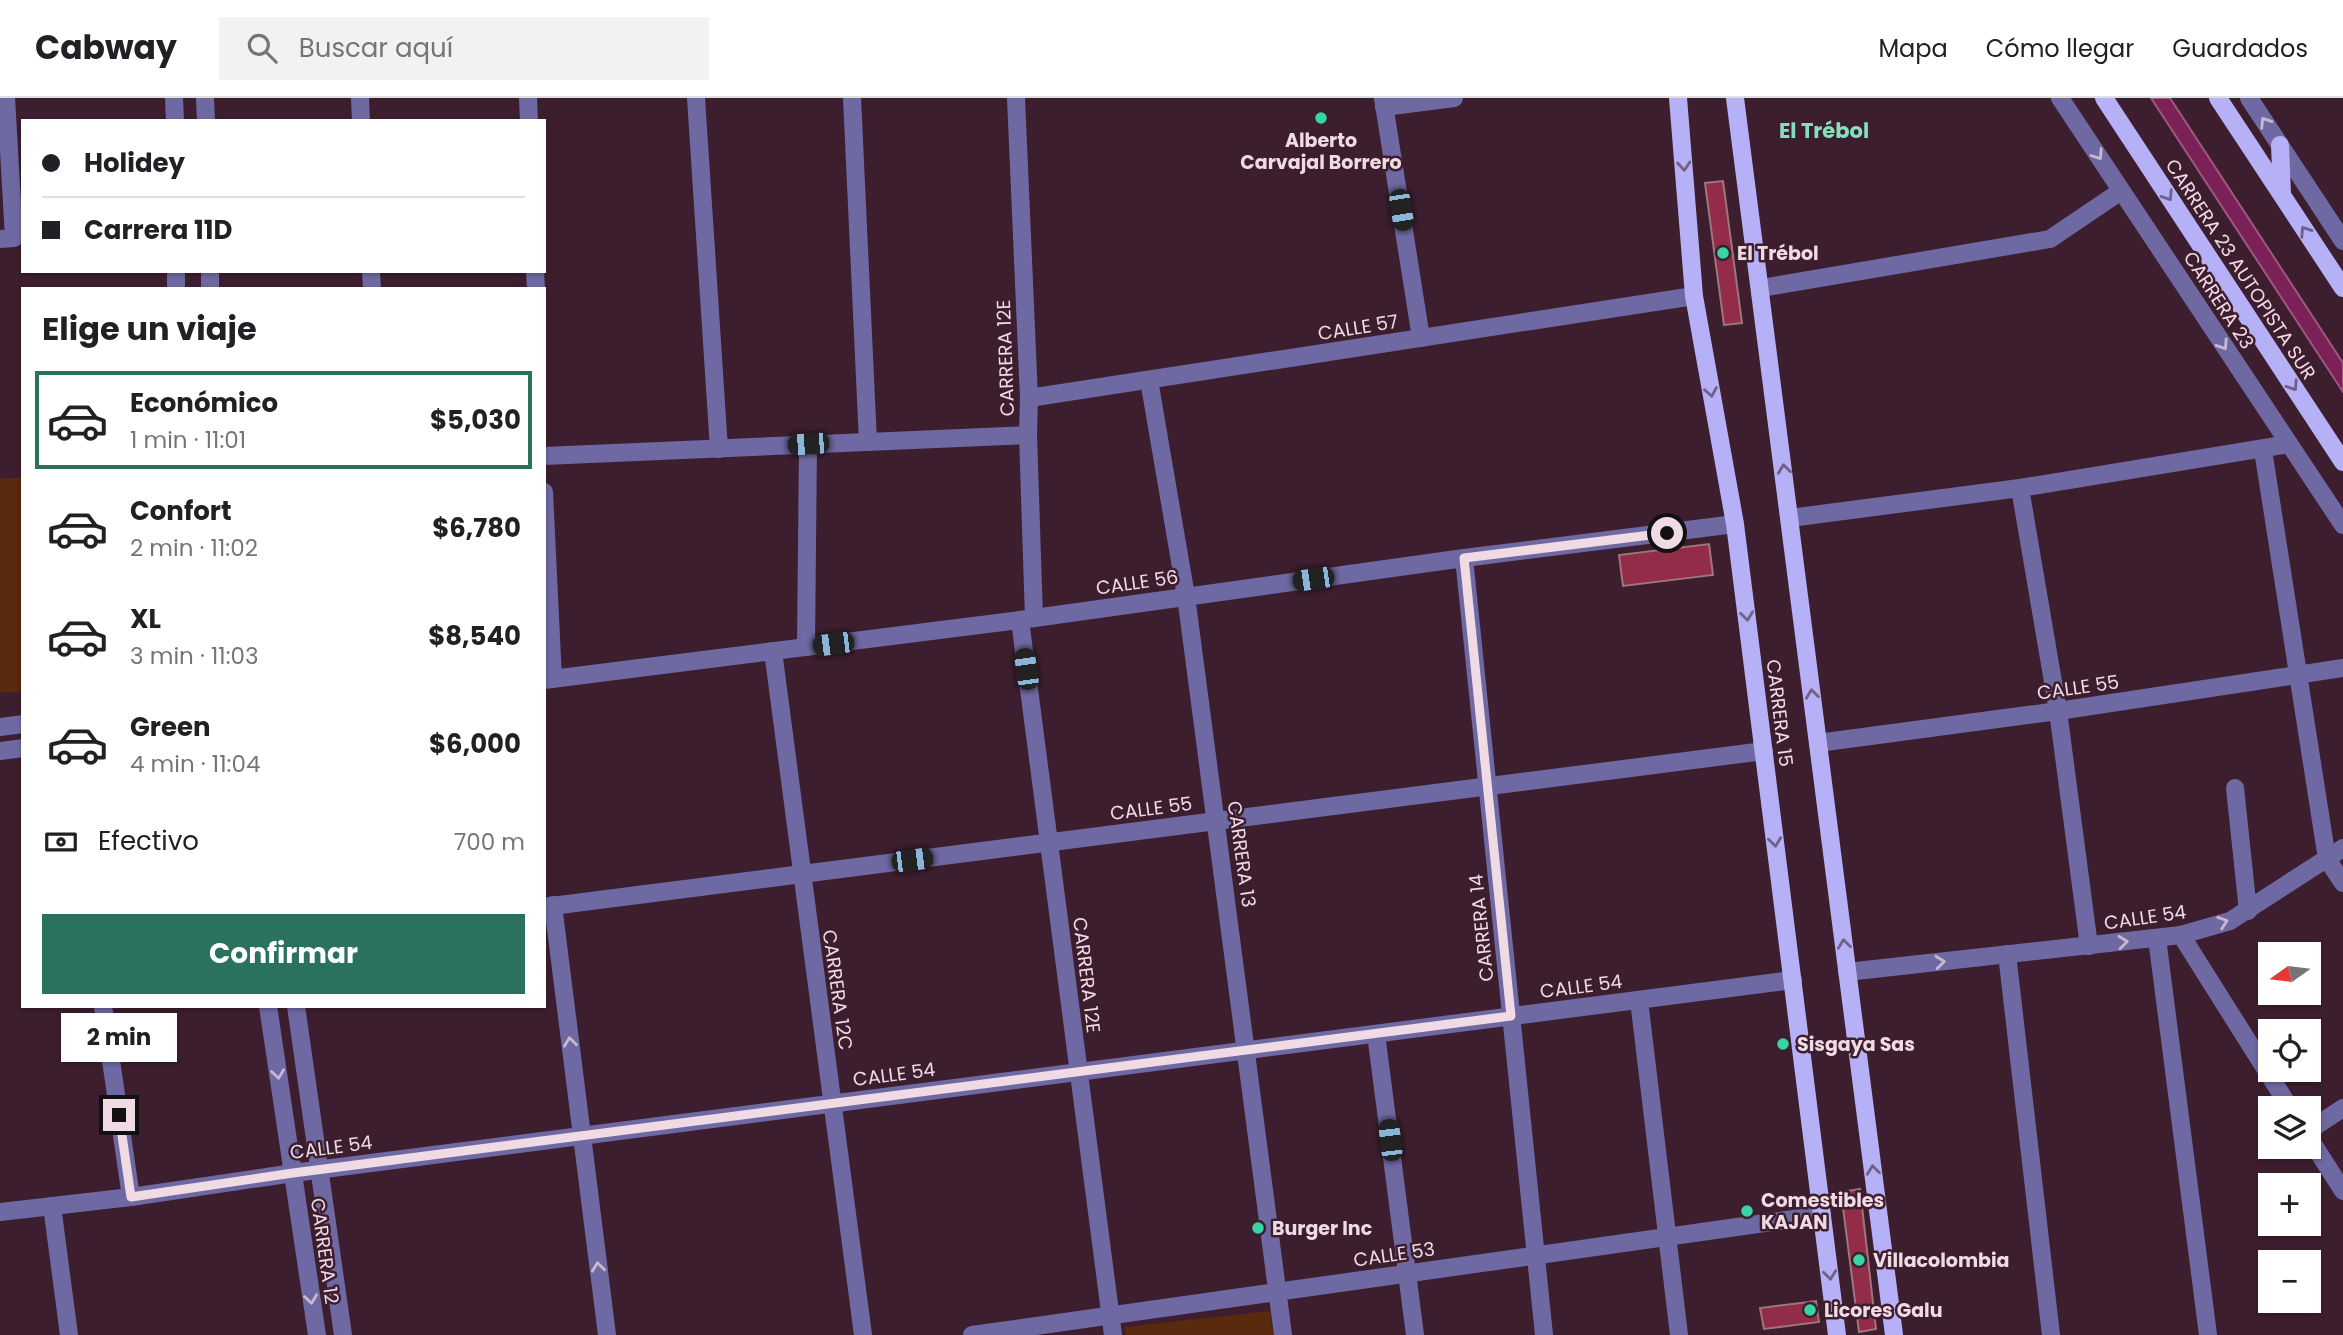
<!DOCTYPE html>
<html lang="es">
<head>
<meta charset="utf-8">
<style>
	:root { --surface:#fff; --page:#f2f2f2; --text:#202124; --muted:#757577; --line:#e0e0e0; --accent:#2b725e }
	body { margin:0; font-family:Poppins,sans-serif; background:var(--page); color:var(--text); height:100vh; display:flex; flex-direction:column; font-size:26px; white-space:nowrap }
	* { box-sizing:border-box; margin:0 }
	p { font-size:23px; color:var(--muted) }
	.icon { flex:none; width:38px; height:38px; fill:none; stroke:currentColor; stroke-width:2; stroke-linecap:round; stroke-linejoin:round }
	.map { position:relative; flex:1; overflow:hidden }
	.details { position:absolute; left:21px; top:189px; width:525px; height:721px; display:flex; flex-direction:column; background:var(--surface); border-radius:0px; box-shadow:0 2px 5px #0004 }
	.details>* { flex:none }
	.banner { position:absolute; left:21px; top:21px; width:525px; height:154px; border-radius:0px; box-shadow:0 2px 5px #0004; display:grid; align-content:center; height:154px; padding:0 21px; background:var(--surface) }
	.needle { width:46px; rotate:256deg }
	.controls { position:absolute; left:2258px; top:844px; display:grid; gap:14px }
	.controls a { display:grid; place-items:center; width:63px; height:63px; border-radius:0px; background:var(--surface); box-shadow:0 2px 5px #0004; font-size:35px }
	.end { position:absolute; width:32px; height:32px; margin:-16px; border:9px solid #f0dae4; background:#111; box-shadow:0 0 0 4px #111 }
	.from { border-radius:50% }
	.bubble { position:absolute; height:49px; border-radius:0px; background:var(--surface); box-shadow:0 2px 5px #0004; font-size:23px; font-weight:700; line-height:49px; text-align:center }
	.car { position:absolute; width:21px; height:42px; margin:-21px -10px; border-radius:9px; box-shadow:0 0 5px 2px #0007; background:linear-gradient(#222 24%,#8ab4d8 0 40%,#222 0 76%,#8ab4d8 0 86%,#222 0) }
	.banner b { display:flex; align-items:center; gap:24px; height:66px; font-size:26px }
	.banner b+b { border-top:2px solid var(--line) }
	.banner i { width:18px; height:18px; background:var(--text) }
	ul { padding:0; list-style:none }
	li { display:flex; align-items:center; gap:21px; height:98px; margin:0 14px 10px; padding:0 7px; border:4px solid transparent; border-radius:0px }
	li div { flex:1 }
	li b { display:block; font-size:26px }
	li em { font-style:normal; font-weight:700 }
	li.active { border-color:var(--accent) }
	li>.icon { width:63px; height:63px; stroke-width:1.5 }
	h2 { padding:0 21px; font-size:32px; line-height:84px }
	.pay { display:flex; align-items:center; gap:18px; height:77px; padding:0 21px; font-size:26px }
	.pay p { margin-inline-start:auto }
	.cta { display:flex; gap:14px; margin-top:auto; padding:14px 21px }
	.cta a { flex:1; height:80px; border-radius:0px; background:var(--accent); color:#fff; font-size:28px; font-weight:700; line-height:80px; text-align:center }
	header { display:flex; align-items:center; gap:42px; box-sizing:border-box; height:98px; padding:0 35px; background:var(--surface); border-bottom:2px solid var(--line) }
	header strong { font-size:33px }
	nav { display:flex; gap:38px; margin-inline-start:auto; font-size:24px }
	.search { width:490px; height:63px; background:var(--page); display:flex; align-items:center; gap:18px; box-sizing:border-box; padding:0 24px; border-radius:0px; color:var(--muted); font-size:26px }
	.map>svg:first-child { display:block }
	.green { fill:#592a0e }
	.water { fill:#7b2157; stroke:#9e5881; stroke-width:2 }
	.building { fill:#922c48; stroke:#9f757c; stroke-width:2 }
	.lines { fill:none; stroke-linecap:round; stroke-linejoin:round }
	.minor { stroke:#6f69a3; stroke-width:18 }
	.major { stroke:#b6b0f7; stroke-width:18 }
	.oneway { stroke:#c9b8d0 }
	.oneway2 { stroke:#736088 }
	.route { stroke:#f0dae4; stroke-width:9 }
	.poi-dot { fill:#38d4a6; stroke:#3d1e2e; stroke-width:2.5 }
	.labels { text-anchor:middle; stroke-width:5; stroke-linejoin:round; paint-order:stroke }
	.poi-label { font-size:19px; font-weight:bold; fill:#f0dae4; stroke:#3d1e2e; text-anchor:start }
	.street-label { font-size:19px; fill:#f0dae4; stroke:#3d1e2e }
	.neighbourhood-label { font-size:21px; font-weight:bold; fill:#85dfbd; stroke:#3d1e2e }
</style>
</head>
<body>
<header>
<strong>Cabway</strong>
<div class="search"><svg class="icon" aria-label="search" viewBox="0 0 24 24"><circle cx="10" cy="10" r="6"/><path d="M15 15l6 6"/></svg>Buscar aquí</div>
<nav><a>Mapa</a><a>Cómo llegar</a><a>Guardados</a></nav>
</header>
<div class="map">
<svg width="2343" height="1237" viewBox="0 0 2343 1237">
	<rect width="100%" height="100%" fill="#3d1e2e"/>
	<!-- green -->
	<g class="green">
		<path d="M 23,379 L 23,593 L 0,595 L 0,381 Z"/>
		<path d="M 1270,1213 L 1273,1237 L 1126,1237 L 1125,1229 Z"/>
	</g>
	<!-- water -->
	<path class="water" d="M 2151,0 L 2170,0 L 2343,265 L 2343,294 Z"/>
	<!-- building -->
	<g class="building">
		<path d="M 1723,83 L 1742,225 L 1724,227 L 1705,85 Z"/>
		<path d="M 1709,446 L 1713,477 L 1623,488 L 1619,457 Z"/>
		<path d="M 1860,1091 L 1876,1231 L 1859,1234 L 1841,1094 Z"/>
		<path d="M 1816,1203 L 1819,1224 L 1764,1231 L 1760,1210 Z"/>
	</g>
	<g class="lines">
		<!-- minor -->
		<g class="minor">
			<path d="M 174,0 L 175,23"/>
			<path d="M 205,0 L 206,23"/>
			<path d="M 360,0 L 361,23"/>
			<path d="M 528,0 L 529,23"/>
			<path d="M 696,0 L 719,351"/>
			<path d="M 852,0 L 868,344"/>
			<path d="M 1016,0 L 1029,300 L 1028,337 L 1034,520"/>
			<path d="M 1383,0 L 1421,240"/>
			<path d="M 2060,0 L 2343,427"/>
			<path d="M 2249,0 L 2343,143"/>
			<path d="M 1384,9 L 1454,0"/>
			<path d="M 0,141 L 14,140 L 6,0"/>
			<path d="M 176,173 L 176,191"/>
			<path d="M 210,173 L 210,191"/>
			<path d="M 371,173 L 372,191"/>
			<path d="M 535,173 L 536,191"/>
			<path d="M 1761,190 L 2050,141 L 2121,93"/>
			<path d="M 1149,282 L 1186,498 L 1283,1237"/>
			<path d="M 1029,300 L 1694,198"/>
			<path d="M 2263,352 L 2327,761 L 2343,785"/>
			<path d="M 544,358 L 1028,337"/>
			<path d="M 2020,390 L 2058,613 L 2089,848"/>
			<path d="M 544,394 L 553,581"/>
			<path d="M 1790,420 L 2020,390 L 2289,346"/>
			<path d="M 1464,460 L 1544,1237"/>
			<path d="M 1020,522 L 1113,1237"/>
			<path d="M 806,549 L 808,346"/>
			<path d="M 773,553 L 863,1237"/>
			<path d="M 544,582 L 1020,522 L 1464,460 L 1735,426"/>
			<path d="M 0,629 L 23,626"/>
			<path d="M 1818,645 L 2058,613 L 2343,570"/>
			<path d="M 0,653 L 23,650"/>
			<path d="M 2235,690 L 2248,813"/>
			<path d="M 553,807 L 607,1237"/>
			<path d="M 544,809 L 1764,653"/>
			<path d="M 2181,837 L 2290,1010"/>
			<path d="M 2157,840 L 2208,1237"/>
			<path d="M 2007,856 L 2051,1237"/>
			<path d="M 1847,874 L 2181,837 L 2230,823 L 2343,750"/>
			<path d="M 1639,902 L 1679,1237"/>
			<path d="M 103,908 L 131,1099"/>
			<path d="M 268,908 L 317,1237"/>
			<path d="M 296,908 L 343,1237"/>
			<path d="M 1376,936 L 1415,1237"/>
			<path d="M 2308,1033 L 2343,1010"/>
			<path d="M 2308,1038 L 2343,1093"/>
			<path d="M 52,1108 L 69,1237"/>
			<path d="M 0,1114 L 131,1099 L 293,1075 L 1793,882"/>
			<path d="M 972,1237 L 1822,1117"/>
		</g>
		<!-- major -->
		<g class="major">
			<path d="M 1678,0 L 1694,198 L 1735,426 L 1837,1237"/>
			<path d="M 1735,0 L 1894,1237"/>
			<path d="M 2104,0 L 2343,364"/>
			<path d="M 2218,0 L 2343,190"/>
			<path d="M 2280,47 L 2282,96"/>
		</g>
	</g>
	<!-- one-way arrows -->
	<defs><path id="oneway-chevron" d="M-2-3.5L2.5 0L-2 3.5" fill="none" stroke-width="1.6" stroke-linecap="round" stroke-linejoin="round" transform="scale(1.75)"/></defs>
	<g class="oneway">
		<use href="#oneway-chevron" transform="translate(2265 24) rotate(-123)"/>
		<use href="#oneway-chevron" transform="translate(2098 57) rotate(56)"/>
		<use href="#oneway-chevron" transform="translate(2223 247) rotate(57)"/>
		<use href="#oneway-chevron" transform="translate(2223 824) rotate(-19)"/>
		<use href="#oneway-chevron" transform="translate(2123 844) rotate(-6)"/>
		<use href="#oneway-chevron" transform="translate(1940 864) rotate(-6)"/>
		<use href="#oneway-chevron" transform="translate(570 944) rotate(-97)"/>
		<use href="#oneway-chevron" transform="translate(278 976) rotate(82)"/>
		<use href="#oneway-chevron" transform="translate(598 1169) rotate(-97)"/>
		<use href="#oneway-chevron" transform="translate(311 1201) rotate(82)"/>
	</g>
	<g class="oneway2">
		<use href="#oneway-chevron" transform="translate(1684 68) rotate(85)"/>
		<use href="#oneway-chevron" transform="translate(2168 98) rotate(57)"/>
		<use href="#oneway-chevron" transform="translate(2305 133) rotate(-123)"/>
		<use href="#oneway-chevron" transform="translate(2293 288) rotate(57)"/>
		<use href="#oneway-chevron" transform="translate(1711 294) rotate(80)"/>
		<use href="#oneway-chevron" transform="translate(1784 371) rotate(-97)"/>
		<use href="#oneway-chevron" transform="translate(1747 518) rotate(83)"/>
		<use href="#oneway-chevron" transform="translate(1812 596) rotate(-97)"/>
		<use href="#oneway-chevron" transform="translate(1775 744) rotate(83)"/>
		<use href="#oneway-chevron" transform="translate(1844 846) rotate(-97)"/>
		<use href="#oneway-chevron" transform="translate(1873 1072) rotate(-97)"/>
		<use href="#oneway-chevron" transform="translate(1830 1177) rotate(83)"/>
	</g>
	<g class="lines">
		<!-- route -->
		<path class="route" d="M 119,1017 L 131,1099 L 293,1075 L 1511,918 L 1464,460 L 1667,435"/>
	</g>
	<!-- markers -->
	<g class="poi-dot">
		<circle cx="1321" cy="20" r="7"/>
		<circle cx="1723" cy="155" r="7"/>
		<circle cx="1783" cy="946" r="7"/>
		<circle cx="1747" cy="1113" r="7"/>
		<circle cx="1258" cy="1130" r="7"/>
		<circle cx="1859" cy="1162" r="7"/>
		<circle cx="1810" cy="1212" r="7"/>
	</g>
	<g class="labels">
		<!-- poi labels -->
		<g class="poi-label">
			<text x="1321" y="49" text-anchor="middle">Alberto<tspan x="1321" dy="22">Carvajal Borrero</tspan></text>
			<text x="1737" y="162">El Trébol</text>
			<text x="1797" y="953">Sisgaya Sas</text>
			<text x="1761" y="1109">Comestibles<tspan x="1761" dy="22">KAJAN</tspan></text>
			<text x="1272" y="1137">Burger Inc</text>
			<text x="1873" y="1169">Villacolombia</text>
			<text x="1824" y="1219">Licores Galu</text>
		</g>
		<!-- street labels -->
		<g class="street-label">
			<text transform="translate(2241 171) rotate(57)" y="7">CARRERA 23 AUTOPISTA SUR</text>
			<text transform="translate(2219 202) rotate(57)" y="7">CARRERA 23</text>
			<text transform="translate(1358 229) rotate(-9)" y="7">CALLE 57</text>
			<text transform="translate(1005 260) rotate(-92)" y="7">CARRERA 12E</text>
			<text transform="translate(1137 484) rotate(-8)" y="7">CALLE 56</text>
			<text transform="translate(2078 589) rotate(-8)" y="7">CALLE 55</text>
			<text transform="translate(1780 615) rotate(83)" y="7">CARRERA 15</text>
			<text transform="translate(1151 710) rotate(-7)" y="7">CALLE 55</text>
			<text transform="translate(1242 756) rotate(82)" y="7">CARRERA 13</text>
			<text transform="translate(2145 819) rotate(-8)" y="7">CALLE 54</text>
			<text transform="translate(1481 830) rotate(-96)" y="7">CARRERA 14</text>
			<text transform="translate(1087 877) rotate(83)" y="7">CARRERA 12E</text>
			<text transform="translate(1581 888) rotate(-7)" y="7">CALLE 54</text>
			<text transform="translate(838 892) rotate(82)" y="7">CARRERA 12C</text>
			<text transform="translate(894 976) rotate(-7)" y="7">CALLE 54</text>
			<text transform="translate(331 1049) rotate(-7)" y="7">CALLE 54</text>
			<text transform="translate(325 1153) rotate(82)" y="7">CARRERA 12</text>
			<text transform="translate(1394 1156) rotate(-8)" y="7">CALLE 53</text>
		</g>
		<!-- neighbourhood labels -->
		<g class="neighbourhood-label">
			<text x="1824" y="40">El Trébol</text>
		</g>
	</g>
</svg>
<div class="controls">
<a><svg class="needle" viewBox="-14 -14 28 28"><path d="M0-13l5 13h-10z" fill="#e53935"/><path d="M0 13l5-13h-10z" fill="#757577"/></svg></a>
<a><svg class="icon" aria-label="locate" viewBox="0 0 24 24"><circle cx="12" cy="12" r="6"/><path d="M12 2v4M12 18v4M2 12h4M18 12h4"/></svg></a>
<a><svg class="icon" aria-label="layers" viewBox="0 0 24 24"><path d="M12 4l9 5-9 5-9-5zM3 14l9 5 9-5"/></svg></a>
<a>+</a>
<a>−</a>
</div>
<i class="end from" style="left:1667px;top:435px"></i>
<i class="end" style="left:119px;top:1017px"></i>
<div class="bubble" style="left:61px;top:915px;width:116px">2 min</div>
<i class="car" style="left:1401px;top:112px;rotate:171deg"></i>
<i class="car" style="left:808px;top:346px;rotate:266deg"></i>
<i class="car" style="left:1313px;top:481px;rotate:262deg"></i>
<i class="car" style="left:833px;top:546px;rotate:263deg"></i>
<i class="car" style="left:1026px;top:571px;rotate:352deg"></i>
<i class="car" style="left:912px;top:762px;rotate:83deg"></i>
<i class="car" style="left:1390px;top:1042px;rotate:353deg"></i>
<div class="banner">
<b><i class="from"></i>Holidey</b>
<b><i></i>Carrera 11D</b>
</div>
<section class="details">
<h2>Elige un viaje</h2>
<ul>
<li class="active"><svg class="icon" aria-label="car" viewBox="0 0 24 24"><path d="M5 17H2v-5l4-1 3-4h7l3 4 3 1v5h-3M9 17h6M6 11h13"/><circle cx="7" cy="17" r="2"/><circle cx="17" cy="17" r="2"/></svg><div><b>Económico</b><p>1 min · 11:01</p></div><em>$5,030</em></li>
<li><svg class="icon" aria-label="car" viewBox="0 0 24 24"><path d="M5 17H2v-5l4-1 3-4h7l3 4 3 1v5h-3M9 17h6M6 11h13"/><circle cx="7" cy="17" r="2"/><circle cx="17" cy="17" r="2"/></svg><div><b>Confort</b><p>2 min · 11:02</p></div><em>$6,780</em></li>
<li><svg class="icon" aria-label="car" viewBox="0 0 24 24"><path d="M5 17H2v-5l4-1 3-4h7l3 4 3 1v5h-3M9 17h6M6 11h13"/><circle cx="7" cy="17" r="2"/><circle cx="17" cy="17" r="2"/></svg><div><b>XL</b><p>3 min · 11:03</p></div><em>$8,540</em></li>
<li><svg class="icon" aria-label="car" viewBox="0 0 24 24"><path d="M5 17H2v-5l4-1 3-4h7l3 4 3 1v5h-3M9 17h6M6 11h13"/><circle cx="7" cy="17" r="2"/><circle cx="17" cy="17" r="2"/></svg><div><b>Green</b><p>4 min · 11:04</p></div><em>$6,000</em></li>
</ul>
<div class="pay"><svg class="icon" aria-label="cash" viewBox="0 0 24 24"><path d="M3 7h18v10H3z"/><circle cx="12" cy="12" r="2"/></svg>Efectivo<p>700 m</p></div>
<div class="cta"><a>Confirmar</a></div>
</section>
</div>
</body>
</html>
